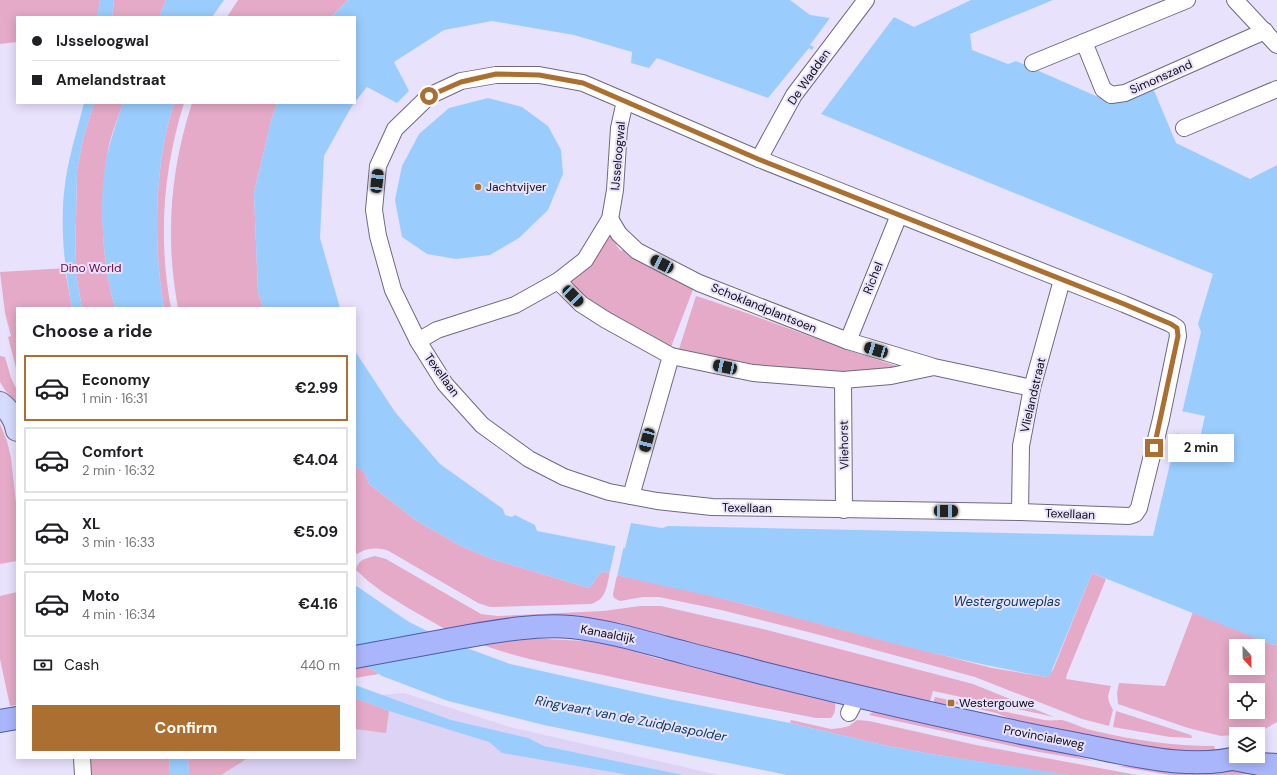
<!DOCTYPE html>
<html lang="en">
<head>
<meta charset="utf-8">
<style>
	:root { --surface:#fff; --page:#f6f6f6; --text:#202124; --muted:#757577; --line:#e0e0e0; --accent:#ab6f31 }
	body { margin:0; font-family:"DM Sans",sans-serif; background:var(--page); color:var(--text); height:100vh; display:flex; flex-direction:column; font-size:15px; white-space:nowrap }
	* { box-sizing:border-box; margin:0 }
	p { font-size:13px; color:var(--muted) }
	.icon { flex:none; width:22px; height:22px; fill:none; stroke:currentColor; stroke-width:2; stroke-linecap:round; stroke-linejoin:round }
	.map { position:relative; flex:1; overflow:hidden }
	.sheet { position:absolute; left:16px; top:307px; width:340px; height:452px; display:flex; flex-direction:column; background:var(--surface); border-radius:0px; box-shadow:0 2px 10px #0003 }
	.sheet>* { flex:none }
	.top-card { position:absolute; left:16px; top:16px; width:340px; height:88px; border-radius:0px; box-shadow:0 2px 10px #0003; display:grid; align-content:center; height:88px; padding:0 16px; background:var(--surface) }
	.needle { width:26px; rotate:158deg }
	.buttons { position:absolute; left:1229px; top:639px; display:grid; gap:8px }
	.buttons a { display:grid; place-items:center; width:36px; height:36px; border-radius:0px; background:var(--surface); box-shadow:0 2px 10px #0003; font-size:20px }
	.end { position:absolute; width:18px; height:18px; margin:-9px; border:5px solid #ab6f31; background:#fff; box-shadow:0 0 0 2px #fff }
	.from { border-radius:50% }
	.bubble { position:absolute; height:28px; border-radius:0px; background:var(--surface); box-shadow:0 2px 10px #0003; font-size:13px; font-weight:700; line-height:28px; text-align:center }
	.car { position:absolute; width:12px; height:24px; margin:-12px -6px; border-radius:5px; box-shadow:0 0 3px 1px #0007; background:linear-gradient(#222 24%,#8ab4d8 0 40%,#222 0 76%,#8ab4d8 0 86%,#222 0) }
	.top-card b { display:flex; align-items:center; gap:14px; height:38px; font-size:15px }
	.top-card b+b { border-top:1px solid var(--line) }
	.top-card i { width:10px; height:10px; background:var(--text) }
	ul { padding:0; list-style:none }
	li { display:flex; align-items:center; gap:12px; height:66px; margin:0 8px 6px; padding:0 8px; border:2px solid var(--line); border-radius:0px }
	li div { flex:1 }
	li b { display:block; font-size:15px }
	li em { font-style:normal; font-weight:700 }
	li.current { border-color:var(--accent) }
	li>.icon { width:36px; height:36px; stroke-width:1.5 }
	h2 { padding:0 16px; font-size:18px; line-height:48px }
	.pay { display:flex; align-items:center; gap:10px; height:44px; padding:0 16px; font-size:15px }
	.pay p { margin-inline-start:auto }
	.cta { display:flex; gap:8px; margin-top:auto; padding:8px 16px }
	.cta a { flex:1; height:46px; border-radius:0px; background:var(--accent); color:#fff; font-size:16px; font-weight:700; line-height:46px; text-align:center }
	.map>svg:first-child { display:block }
	.built { fill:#ddd4f5 }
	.green { fill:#e5aac7; fill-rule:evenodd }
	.water { fill:#9acdfd }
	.pier { fill:#e9e2fd }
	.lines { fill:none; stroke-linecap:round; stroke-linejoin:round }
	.street-casing { stroke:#6f6980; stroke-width:18 }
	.secondary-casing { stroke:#6f6980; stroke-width:24 }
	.primary-casing { stroke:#4e5ba8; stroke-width:24 }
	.street { stroke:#fff; stroke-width:16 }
	.secondary { stroke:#d4dbfd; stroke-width:22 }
	.primary { stroke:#aab6fb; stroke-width:22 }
	.route { stroke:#ab6f31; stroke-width:5 }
	.poi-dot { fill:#ab6f31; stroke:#e9e2fd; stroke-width:1.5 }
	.labels { text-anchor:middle; stroke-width:4; stroke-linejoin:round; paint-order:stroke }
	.street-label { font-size:12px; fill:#0e0c14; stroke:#e9e2fd }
	.poi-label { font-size:12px; fill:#0e0c14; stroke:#e9e2fd; text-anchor:start }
	.park-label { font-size:12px; fill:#60003f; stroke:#e9e2fd }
	.water-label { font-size:13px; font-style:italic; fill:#093a60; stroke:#e9e2fd }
</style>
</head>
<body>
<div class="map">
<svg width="1277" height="775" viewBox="0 0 1277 775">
	<rect width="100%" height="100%" fill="#e9e2fd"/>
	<!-- built -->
	<path class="built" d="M 404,693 L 510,727 L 719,775 L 188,775 L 190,758 L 355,758 L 355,697 Z"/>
	<!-- green -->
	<g class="green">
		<path d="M 0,0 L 100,0 L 97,17 L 17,17 L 17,42 L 0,44 Z"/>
		<path d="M 114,0 L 166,0 L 159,17 L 112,17 Z"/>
		<path d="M 238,0 L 348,0 L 331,17 L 227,17 Z"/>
		<path d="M 94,103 L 123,103 C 118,118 111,134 108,150 C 99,200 101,259 115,308 L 82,308 L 75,269 L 77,171 L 83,139 Z"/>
		<path d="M 174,103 L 184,103 C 163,170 158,239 171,308 L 164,308 C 153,244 154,165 174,103 Z"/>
		<path d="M 192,103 L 277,103 L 271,121 L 254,193 L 258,292 L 263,308 L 178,308 C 165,238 170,171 192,103 Z"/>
		<path d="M 609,236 L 613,236 L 622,240 L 616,245 L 621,251 L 627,246 L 694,287 L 671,347 L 669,347 L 602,313 L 570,285 L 570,279 L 604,239 Z"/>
		<path d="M 67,268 L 66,275 L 72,308 L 17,308 L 17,372 L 8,337 L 11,336 L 5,313 L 0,272 Z"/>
		<path d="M 696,296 C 765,318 831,346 900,367 L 853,373 L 778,369 L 679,349 Z"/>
		<path d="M 0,356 L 5,357 L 11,378 L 17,390 L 17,404 L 5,390 L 0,382 Z"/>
		<path d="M 0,424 L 7,441 L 11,458 L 17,512 L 17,561 L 0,564 Z"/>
		<path d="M 355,466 L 365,473 L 369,484 L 417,521 L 461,546 L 492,559 L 589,588 L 602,571 L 610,573 C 606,587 607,599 591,604 L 490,607 L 478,603 L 387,550 C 375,547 365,548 355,555 Z"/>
		<path d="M 375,556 L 386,559 L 481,614 L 497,616 L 603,611 L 640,606 L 661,606 L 767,630 L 973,684 L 1054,717 L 933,691 L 929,704 L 667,640 L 667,635 L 599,620 L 531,616 L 486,621 L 445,629 L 408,608 L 384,593 L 368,581 L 356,570 C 357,560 366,558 375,556 Z"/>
		<path d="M 1092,573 L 1106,579 L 1067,674 L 1066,679 L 1111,686 L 1108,696 L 1109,702 L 1113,710 L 1109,726 L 1082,719 L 975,677 L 816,634 L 721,610 L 659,597 L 643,597 L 620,601 L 614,598 L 613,594 L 617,575 L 709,595 L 992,668 L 1047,677 L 1053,670 Z"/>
		<path d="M 17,592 L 17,705 L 10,706 L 0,659 L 0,596 Z"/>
		<path d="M 1193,612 L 1273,645 L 1277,643 L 1277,722 L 1265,729 L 1242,734 L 1221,736 L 1188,728 L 1118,704 L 1117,693 L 1119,683 L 1165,686 ZM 1236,646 L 1258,646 L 1258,668 L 1236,668 ZM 1236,690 L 1258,690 L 1258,712 L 1236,712 Z"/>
		<path d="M 528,638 L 585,641 L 611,645 L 663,660 L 664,656 L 832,701 L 835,703 C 836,708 835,714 831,718 L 816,718 C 743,704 671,690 598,674 C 558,665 516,658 478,643 Z"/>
		<path d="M 355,659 L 379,674 L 355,678 Z"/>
		<path d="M 935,697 L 1044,720 C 1051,721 1057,720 1062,720 C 1071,722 1084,729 1095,731 C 1134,740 1173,746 1214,746 L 1216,751 L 1196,752 L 1175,752 L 1035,728 L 996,713 L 956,704 L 933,704 Z"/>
		<path d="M 355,698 L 389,711 L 386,733 L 355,729 Z"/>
		<path d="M 875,710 L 1049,748 L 1093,761 L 1039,752 L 869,715 Z"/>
		<path d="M 1116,711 L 1191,735 L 1192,738 L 1170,737 L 1113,727 Z"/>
		<path d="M 791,720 L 831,729 L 841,728 L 849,726 L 857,720 L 869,721 L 976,745 L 1137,775 L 1070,775 L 1051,773 L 931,754 L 883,745 L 790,723 Z"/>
		<path d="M 90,758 L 169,758 L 170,775 L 91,775 Z"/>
		<path d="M 188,758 L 248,758 L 221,775 L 189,775 Z"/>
		<path d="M 1117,766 L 1268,768 L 1268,773 L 1235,775 L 1169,775 Z"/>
	</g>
	<!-- water -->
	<g class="water">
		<path d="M 100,0 L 114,0 L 112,17 L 97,17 Z"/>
		<path d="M 166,0 L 224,0 L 212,17 L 159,17 Z"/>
		<path d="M 348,0 L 790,0 L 810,15 L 830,18 L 810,45 L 814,47 L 812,50 L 809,48 L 768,98 L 657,58 L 649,68 L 631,63 L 632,52 L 574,35 L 492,21 L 444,30 L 394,62 L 409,91 L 397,103 L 367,87 L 355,102 L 355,17 L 331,17 Z"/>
		<path d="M 971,0 L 1053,0 L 970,34 L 972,50 L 1008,64 L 1016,61 L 1096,96 L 1122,100 L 1153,88 L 1176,143 L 1250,179 L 1277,165 L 1277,643 L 1273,645 L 1092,573 L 1050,675 L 1047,677 C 945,659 844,630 744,604 C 697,592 649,584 602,571 L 589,588 L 492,559 L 461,546 L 417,521 L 369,484 L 365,473 L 355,466 L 355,351 L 395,412 L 440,464 L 503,509 L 505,515 L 512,517 L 515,515 L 535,525 L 537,531 L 625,548 L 631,523 L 662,528 L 668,526 L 1153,536 L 1201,332 L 1198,324 L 1213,274 L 821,114 L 894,17 L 914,27 Z"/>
		<path d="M 488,98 L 522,107 L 548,126 L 561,150 L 563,174 L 548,210 L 519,238 L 490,255 L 456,259 L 427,254 L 402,237 L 395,200 L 402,166 L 419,134 L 449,108 Z"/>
		<path d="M 84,103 L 94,103 L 83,139 L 77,171 L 75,269 L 82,308 L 72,308 C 64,265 59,221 66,177 C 70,152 78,128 84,103 Z"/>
		<path d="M 123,103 L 174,103 C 154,165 153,244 164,308 L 115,308 C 102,262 97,194 109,147 C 113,132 118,118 123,103 Z"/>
		<path d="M 277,103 L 354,103 L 349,111 L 324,156 L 320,238 L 340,308 L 263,308 L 258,292 L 254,193 L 271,121 Z"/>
		<path d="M 355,585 L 409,622 L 448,641 L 510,664 L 663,698 L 790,723 L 883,745 L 931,754 L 1070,775 L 787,775 L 544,725 L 448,701 L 382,676 L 355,659 Z"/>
		<path d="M 355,685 L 451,720 L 528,738 L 544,746 L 683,775 L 629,775 L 502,753 L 489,742 L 389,711 L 355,698 Z"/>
		<path d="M 169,758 L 188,758 L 189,775 L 170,775 Z"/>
	</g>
	<!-- pier -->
	<g class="pier">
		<path d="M 1181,411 L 1205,416 L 1200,438 L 1176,433 Z"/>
		<path d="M 625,541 L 617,577 L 609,575 L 616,544 L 623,546 Z"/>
	</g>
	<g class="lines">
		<!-- street casing -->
		<g class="street-casing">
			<g id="street">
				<path d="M 1235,0 L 1277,45"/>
				<path d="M 1084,42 L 1103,89 L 1111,95 L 1125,93 L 1265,31"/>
				<path d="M 1033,63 L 1187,0"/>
				<path d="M 496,75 L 539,75 L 583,83 L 625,101 L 619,128 L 615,190 L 610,219 L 585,260 L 558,281 L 515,305 L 437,330 L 418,341 L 393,290 L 378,236 L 374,210 L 378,166 L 395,129 L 429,96 L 461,81 Z"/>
				<path d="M 1184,128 L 1277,89"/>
				<path d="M 759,159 L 794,95 L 866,0"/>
				<path d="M 610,219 L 619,234 L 637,251 L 699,283 L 848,341 L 931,366"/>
				<path d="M 558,281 L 581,304 L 606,320 L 671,356 L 753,373 L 843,380 L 891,376 L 934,367 L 1032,388"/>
				<path d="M 418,341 L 445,384 L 482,425 L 529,459 L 564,477 L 609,492 L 657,501 L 712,507 L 1020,512 L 1129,516 L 1135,514 L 1139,508 L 1161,419 L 1178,336 L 1177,328 L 1171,324 L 1124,304 L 759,159 L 625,101"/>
				<path d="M 848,341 L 899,215"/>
				<path d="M 843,380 L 844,510"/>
				<path d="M 631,496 L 671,356"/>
				<path d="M 1020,512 L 1021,446 L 1032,388 L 1062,280"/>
				<path d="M 849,713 L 857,697"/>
				<path d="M 82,758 L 83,775"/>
			</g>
		</g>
		<!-- secondary casing -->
		<g class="secondary-casing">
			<path id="secondary" d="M 0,403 C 9,410 15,419 17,430"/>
		</g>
		<!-- primary casing -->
		<g class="primary-casing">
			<g id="primary">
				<path d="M 355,657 C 391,650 427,644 463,637 C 498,631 535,624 571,627 C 610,631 648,643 686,653 C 711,660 737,666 762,673 C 866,699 971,724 1077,744 C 1129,754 1192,772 1244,756"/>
				<path d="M 0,721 L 17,718"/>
				<path d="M 1233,759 L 1259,764 L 1277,765"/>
			</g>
		</g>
		<!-- street -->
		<use href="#street" class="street"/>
		<!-- secondary -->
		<use href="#secondary" class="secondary"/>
		<!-- primary -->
		<use href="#primary" class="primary"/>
	</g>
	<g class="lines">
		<!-- route -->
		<path class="route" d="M 429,96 L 461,82 L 496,74 L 539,75 L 583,83 L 758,159 L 1124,304 L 1171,324 L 1177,328 L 1178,336 L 1154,448"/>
	</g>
	<!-- markers -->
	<g class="poi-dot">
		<circle cx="478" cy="187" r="4"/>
		<rect x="947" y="699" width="8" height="8" rx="2"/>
	</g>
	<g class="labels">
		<!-- street labels -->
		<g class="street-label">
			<text transform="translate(809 77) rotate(-55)" y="4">De Wadden</text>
			<text transform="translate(1161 77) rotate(-24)" y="4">Simonszand</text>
			<text transform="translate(618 156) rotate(-85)" y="4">IJsseloogwal</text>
			<text transform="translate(873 278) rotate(-68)" y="4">Richel</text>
			<text transform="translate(764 308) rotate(22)" y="4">Schoklandplantsoen</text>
			<text transform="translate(442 375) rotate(54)" y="4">Texellaan</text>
			<text transform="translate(1033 395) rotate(-77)" y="4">Vlielandstraat</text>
			<text transform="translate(844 445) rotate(-91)" y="4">Vliehorst</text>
			<text transform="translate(747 508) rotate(1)" y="4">Texellaan</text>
			<text transform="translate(1070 514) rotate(2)" y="4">Texellaan</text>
			<text transform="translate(608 634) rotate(11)" y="4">Kanaaldijk</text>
			<text transform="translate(1044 737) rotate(11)" y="4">Provincialeweg</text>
		</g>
		<!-- poi labels -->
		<g class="poi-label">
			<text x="486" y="191">Jachtvijver</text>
			<text x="959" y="707">Westergouwe</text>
		</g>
		<!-- park labels -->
		<g class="park-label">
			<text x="91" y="272">Dino World</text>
		</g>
		<!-- water labels -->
		<g class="water-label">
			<text x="1007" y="606">Westergouweplas</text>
			<text transform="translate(631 718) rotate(11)" y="5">Ringvaart van de Zuidplaspolder</text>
		</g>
	</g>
</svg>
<div class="buttons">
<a><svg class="needle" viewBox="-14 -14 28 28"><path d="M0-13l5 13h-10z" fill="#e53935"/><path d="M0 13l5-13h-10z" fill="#757577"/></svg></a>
<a><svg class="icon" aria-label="locate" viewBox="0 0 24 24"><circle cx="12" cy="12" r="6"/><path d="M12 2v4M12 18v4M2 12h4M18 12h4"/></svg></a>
<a><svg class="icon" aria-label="layers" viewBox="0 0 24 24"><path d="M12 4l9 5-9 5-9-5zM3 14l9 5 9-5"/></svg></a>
</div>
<i class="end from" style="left:429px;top:96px"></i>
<i class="end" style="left:1154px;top:448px"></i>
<div class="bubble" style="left:1168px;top:434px;width:66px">2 min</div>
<i class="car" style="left:377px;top:181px;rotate:6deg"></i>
<i class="car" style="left:662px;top:264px;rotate:297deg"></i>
<i class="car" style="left:573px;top:296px;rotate:136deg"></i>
<i class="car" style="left:876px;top:350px;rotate:287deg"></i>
<i class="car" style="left:725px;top:367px;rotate:282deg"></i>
<i class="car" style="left:647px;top:440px;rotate:195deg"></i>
<i class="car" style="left:946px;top:511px;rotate:91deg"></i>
<div class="top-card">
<b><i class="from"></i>IJsseloogwal</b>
<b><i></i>Amelandstraat</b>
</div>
<section class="sheet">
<h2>Choose a ride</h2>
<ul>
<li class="current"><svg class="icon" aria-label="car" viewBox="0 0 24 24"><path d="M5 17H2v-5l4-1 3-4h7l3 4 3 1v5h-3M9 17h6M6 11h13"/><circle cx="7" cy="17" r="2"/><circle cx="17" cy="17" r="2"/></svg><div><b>Economy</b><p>1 min · 16:31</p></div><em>€2.99</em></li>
<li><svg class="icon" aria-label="car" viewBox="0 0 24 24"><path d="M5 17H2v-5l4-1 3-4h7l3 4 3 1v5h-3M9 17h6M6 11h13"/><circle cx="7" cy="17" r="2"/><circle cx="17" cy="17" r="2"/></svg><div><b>Comfort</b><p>2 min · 16:32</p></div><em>€4.04</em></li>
<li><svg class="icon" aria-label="car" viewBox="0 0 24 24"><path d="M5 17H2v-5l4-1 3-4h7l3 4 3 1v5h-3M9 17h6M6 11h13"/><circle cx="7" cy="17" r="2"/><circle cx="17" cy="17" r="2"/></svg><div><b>XL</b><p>3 min · 16:33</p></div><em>€5.09</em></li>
<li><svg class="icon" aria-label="car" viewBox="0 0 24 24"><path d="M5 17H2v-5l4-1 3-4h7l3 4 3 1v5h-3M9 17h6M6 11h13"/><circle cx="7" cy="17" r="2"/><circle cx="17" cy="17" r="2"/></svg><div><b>Moto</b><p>4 min · 16:34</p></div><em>€4.16</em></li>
</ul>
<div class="pay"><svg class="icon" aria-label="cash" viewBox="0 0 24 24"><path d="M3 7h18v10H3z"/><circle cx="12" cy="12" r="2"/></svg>Cash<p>440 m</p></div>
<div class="cta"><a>Confirm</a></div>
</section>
</div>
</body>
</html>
